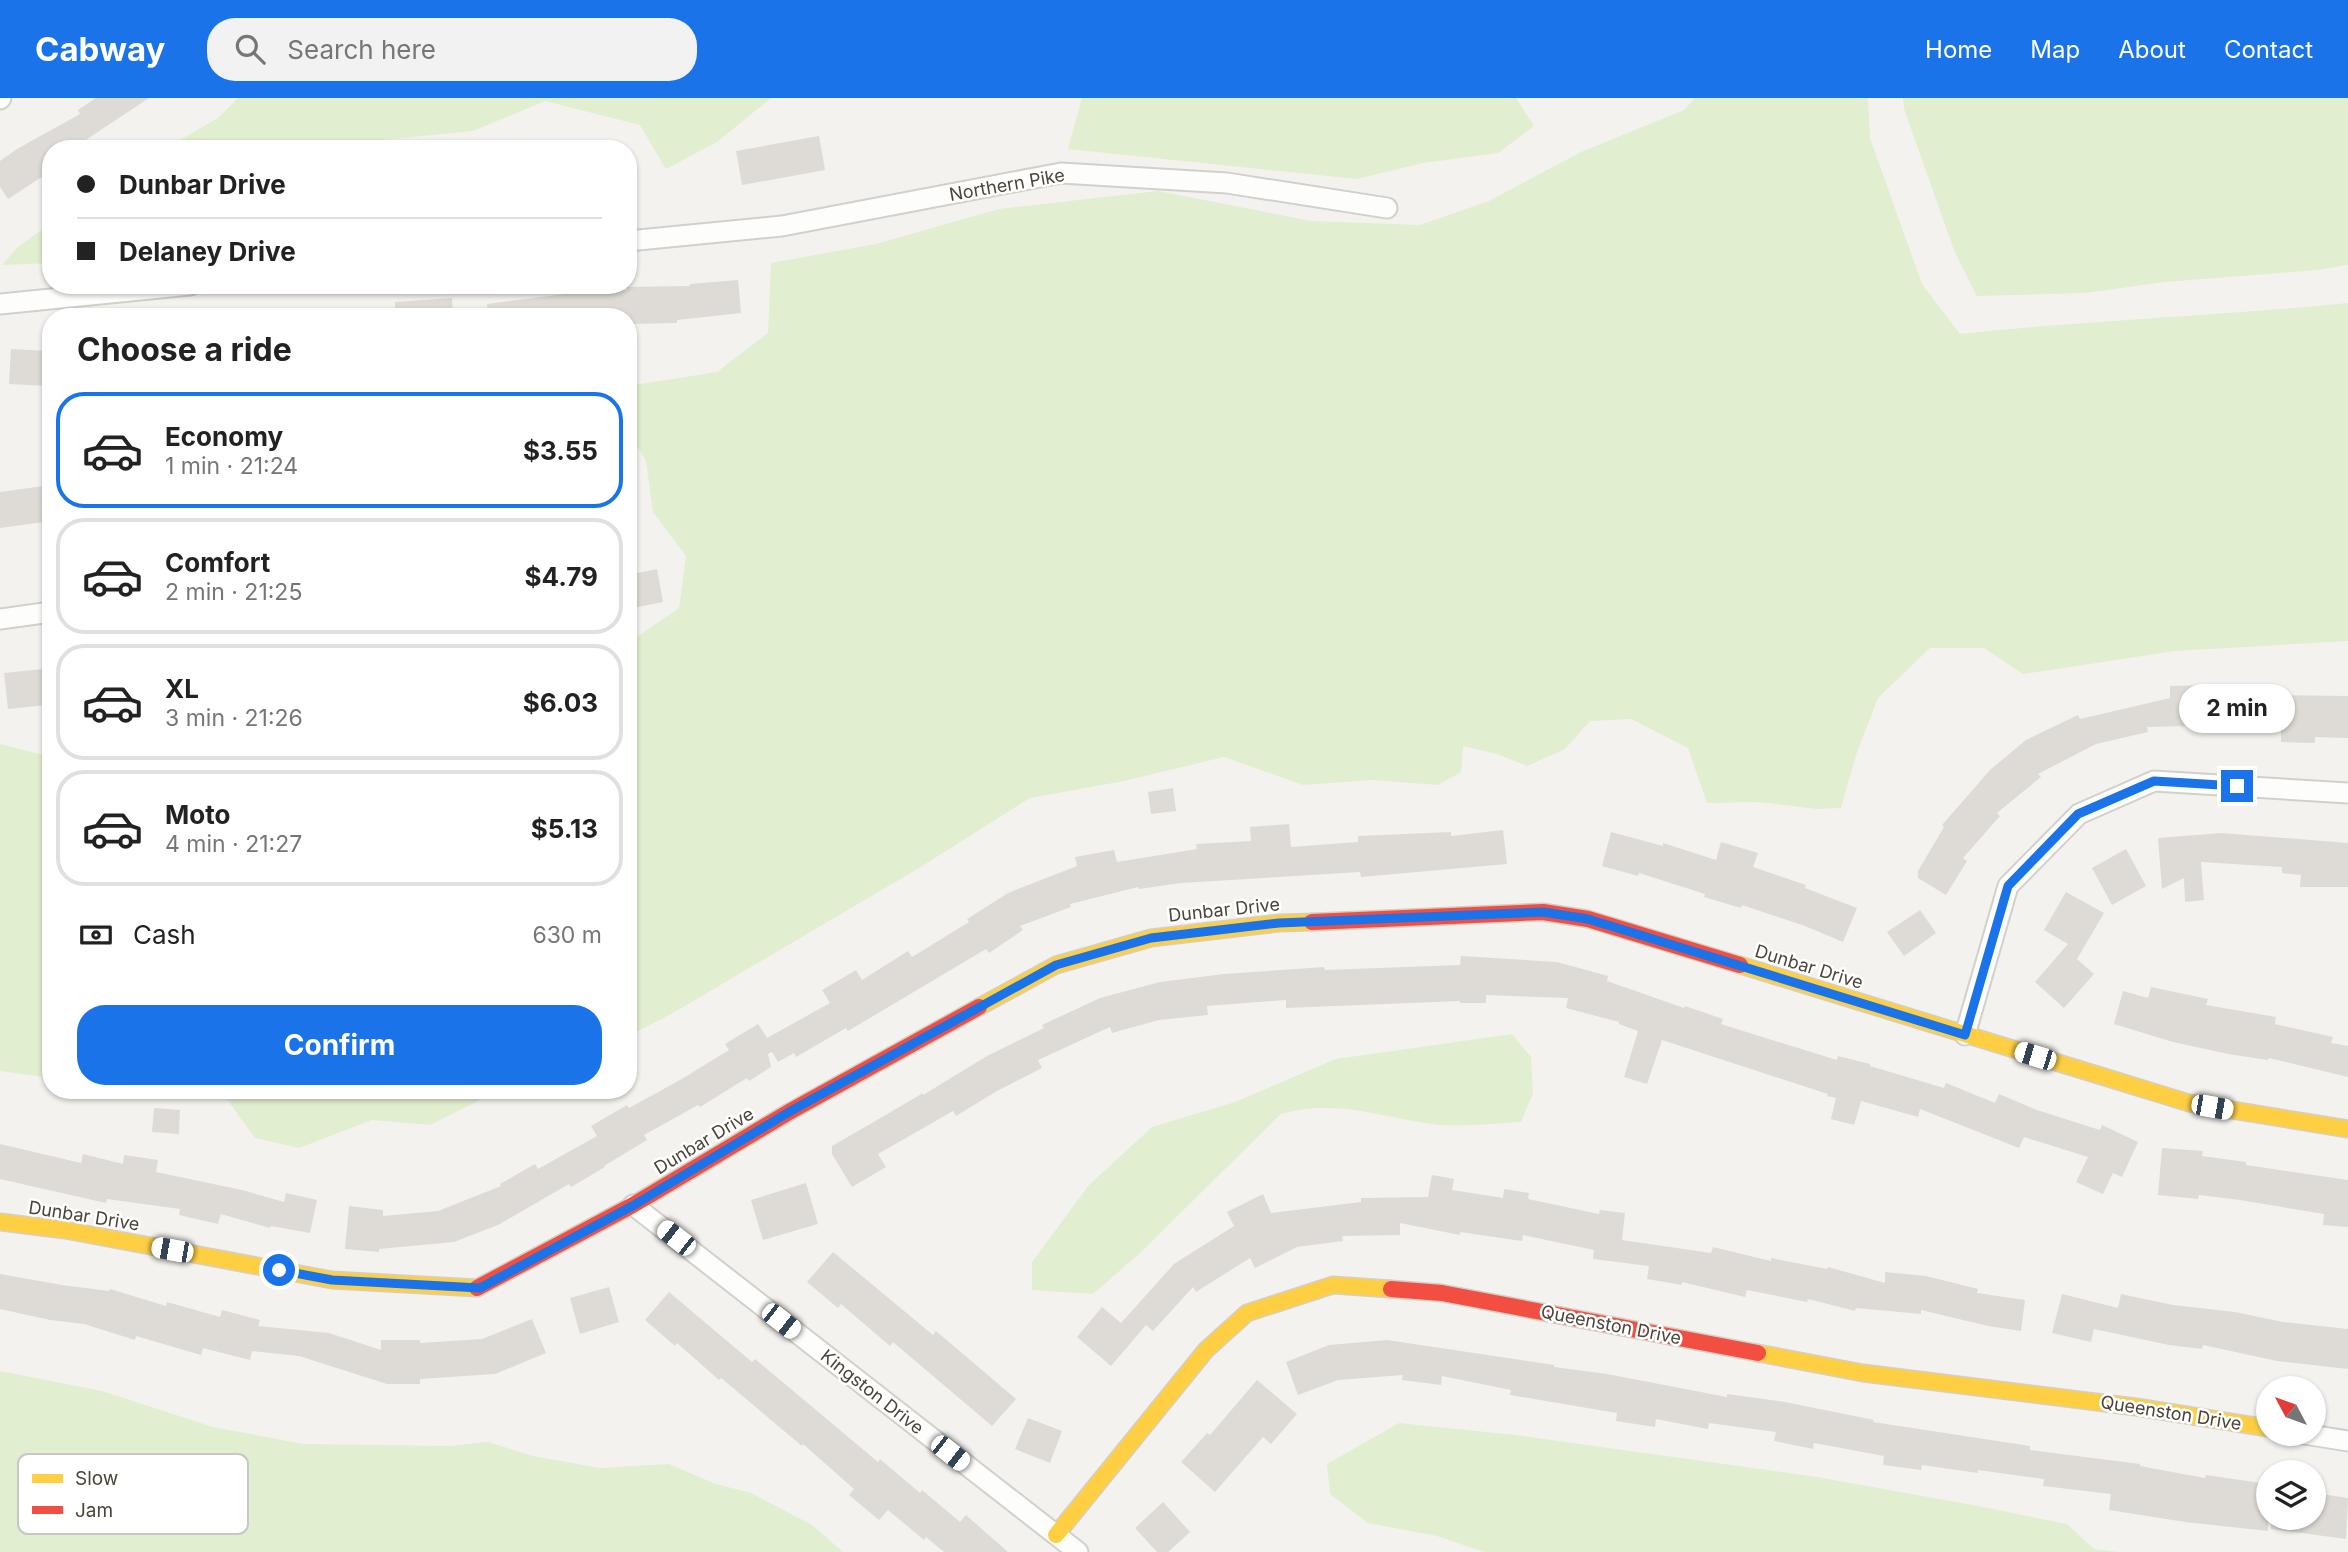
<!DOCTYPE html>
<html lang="en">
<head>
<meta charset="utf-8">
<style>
	:root { --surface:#fff; --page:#f2f2f2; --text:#222; --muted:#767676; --line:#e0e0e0; --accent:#1a73e8 }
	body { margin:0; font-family:Inter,sans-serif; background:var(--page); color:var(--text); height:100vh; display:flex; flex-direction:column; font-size:26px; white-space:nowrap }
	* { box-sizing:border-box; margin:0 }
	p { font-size:23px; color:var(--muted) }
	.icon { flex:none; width:38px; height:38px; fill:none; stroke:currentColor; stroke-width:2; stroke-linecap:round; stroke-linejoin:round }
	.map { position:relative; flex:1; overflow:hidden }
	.panel { position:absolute; left:42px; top:210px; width:595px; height:791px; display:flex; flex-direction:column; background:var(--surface); border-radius:28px; box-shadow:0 2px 5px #0004 }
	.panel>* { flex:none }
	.top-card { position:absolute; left:42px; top:42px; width:595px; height:154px; border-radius:28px; box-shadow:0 2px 5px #0004; display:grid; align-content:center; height:154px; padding:0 35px; background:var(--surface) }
	.needle { width:46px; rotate:311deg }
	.tools { position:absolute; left:2256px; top:1278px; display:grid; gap:14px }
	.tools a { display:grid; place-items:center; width:70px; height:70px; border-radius:50%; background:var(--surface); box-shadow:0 2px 5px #0004; font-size:35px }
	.end { position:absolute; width:32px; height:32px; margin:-16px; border:9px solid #1a73e8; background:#fff; box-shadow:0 0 0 4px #fff }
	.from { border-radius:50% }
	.bubble { position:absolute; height:49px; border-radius:24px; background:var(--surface); box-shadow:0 2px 5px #0004; font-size:23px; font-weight:700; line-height:49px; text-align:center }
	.car { position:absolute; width:21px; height:42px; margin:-21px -10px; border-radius:9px; box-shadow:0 0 5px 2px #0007; background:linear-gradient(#fff 24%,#345 0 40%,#fff 0 76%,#345 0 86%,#fff 0) }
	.top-card b { display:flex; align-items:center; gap:24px; height:66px; font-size:26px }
	.top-card b+b { border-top:2px solid var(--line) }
	.top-card i { width:18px; height:18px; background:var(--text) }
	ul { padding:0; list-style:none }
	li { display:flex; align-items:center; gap:21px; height:116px; margin:0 14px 10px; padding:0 21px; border:4px solid var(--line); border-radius:28px }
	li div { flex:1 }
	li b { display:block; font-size:26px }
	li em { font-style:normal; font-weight:700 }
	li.selected { border-color:var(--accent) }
	li>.icon { width:63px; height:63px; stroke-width:1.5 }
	h2 { padding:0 35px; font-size:32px; line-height:84px }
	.pay { display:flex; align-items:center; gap:18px; height:77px; padding:0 35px; font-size:26px }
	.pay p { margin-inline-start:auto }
	.cta { display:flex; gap:14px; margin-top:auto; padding:14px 35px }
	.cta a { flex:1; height:80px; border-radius:28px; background:var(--accent); color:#fff; font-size:28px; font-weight:700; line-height:80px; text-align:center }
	header { display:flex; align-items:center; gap:42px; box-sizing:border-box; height:98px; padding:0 35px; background:var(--accent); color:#fff }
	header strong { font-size:33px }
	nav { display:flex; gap:38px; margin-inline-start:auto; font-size:24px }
	.search { width:490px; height:63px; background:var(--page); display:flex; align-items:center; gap:18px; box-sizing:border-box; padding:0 24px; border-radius:28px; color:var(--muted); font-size:26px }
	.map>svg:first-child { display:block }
	.green { fill:#e1eecf }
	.building { fill:#dedbd6 }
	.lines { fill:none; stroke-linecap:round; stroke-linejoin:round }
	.street-casing { stroke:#d2d0cb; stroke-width:23 }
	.slow-casing { stroke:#d3cfc5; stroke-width:19 }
	.jam-casing { stroke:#d3cfc5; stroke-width:19 }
	.street { stroke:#fdfdfc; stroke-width:19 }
	.slow { stroke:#ffcf43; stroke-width:16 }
	.jam { stroke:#f24e42; stroke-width:16 }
	.route { stroke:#1a73e8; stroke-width:9 }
	.labels { text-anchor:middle; stroke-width:5; stroke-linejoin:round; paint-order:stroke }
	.street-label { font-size:18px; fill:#4b4439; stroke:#fff }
	.key { fill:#fff; stroke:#c9c7c4; stroke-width:2 }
	.key-label { font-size:19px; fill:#4b4439 }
</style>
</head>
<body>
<header>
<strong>Cabway</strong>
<div class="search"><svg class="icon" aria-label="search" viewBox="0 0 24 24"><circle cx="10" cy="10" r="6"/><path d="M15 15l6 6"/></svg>Search here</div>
<nav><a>Home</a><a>Map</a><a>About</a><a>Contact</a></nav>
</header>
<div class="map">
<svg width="2348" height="1454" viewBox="0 0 2348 1454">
	<rect width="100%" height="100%" fill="#f4f2ee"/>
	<!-- green -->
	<g class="green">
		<path d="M 238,0 L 771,0 L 717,44 L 666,71 L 640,27 L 545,3 L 473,33 L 362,44 L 335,51 L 164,51 L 218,20 Z"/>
		<path d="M 1082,0 L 1516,0 L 1534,28 L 1498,55 L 1423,65 L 1357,81 L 1068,51 Z"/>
		<path d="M 1695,0 L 1868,0 L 1870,40 L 1922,186 L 1960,236 C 2089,222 2219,218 2348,205 L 2348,543 L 2175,553 L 2023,576 L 1984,550 L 1930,550 L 1878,600 L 1857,654 L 1841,710 L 1817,711 L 1759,704 L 1707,705 L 1688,650 L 1631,621 L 1590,623 L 1565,651 L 1527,668 L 1497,656 L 1463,648 L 1461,674 L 1438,687 L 1372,682 L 1303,687 L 1224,659 L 1124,683 L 1030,700 L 919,770 L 673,915 L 628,938 L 628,545 L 679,510 L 686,458 L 653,414 L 646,363 L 628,333 L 628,293 L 634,287 L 717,274 L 768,235 L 771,165 L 876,146 L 999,111 L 1158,93 L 1311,123 L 1420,127 L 1489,103 L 1581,54 L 1684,12 Z"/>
		<path d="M 1903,0 L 2348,0 L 2348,167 L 2318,172 L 2165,184 L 2085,195 L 1977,198 L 1954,152 L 1904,11 Z"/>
		<path d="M 51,125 L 51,165 L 2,167 L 18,149 Z"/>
		<path d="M 0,646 L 51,659 L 51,980 L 0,973 Z"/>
		<path d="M 1512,936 L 1531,959 L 1533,995 L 1521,1024 C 1495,1025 1466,1029 1440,1027 C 1384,1021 1339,1000 1281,1016 L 1140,1155 L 1093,1196 L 1032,1192 L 1032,1164 L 1089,1087 L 1152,1029 L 1235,1004 L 1336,961 Z"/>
		<path d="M 220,992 L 500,992 L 430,1027 L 372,1022 L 299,1050 L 255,1040 Z"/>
		<path d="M 0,1273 L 102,1293 L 213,1329 L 303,1346 L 449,1348 L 488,1344 L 533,1358 L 600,1370 L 669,1366 L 716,1386 L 751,1395 L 812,1427 L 843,1454 L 0,1454 Z"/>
		<path d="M 1399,1325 L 1515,1337 L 1817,1379 L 1978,1408 L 2067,1426 L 2094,1451 L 2118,1454 L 1484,1454 L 1437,1438 L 1368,1425 L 1330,1396 L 1327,1366 Z"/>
	</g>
	<!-- building -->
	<g class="building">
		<path d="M 96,0 L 149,0 L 72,51 L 51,51 L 51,73 L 8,101 L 0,89 L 0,63 L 17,51 L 80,16 L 78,12 Z"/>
		<path d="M 819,38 L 825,72 L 742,87 L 736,53 Z"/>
		<path d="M 738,182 L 741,215 L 677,222 L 677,225 L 628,226 L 628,219 L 488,219 L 487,206 L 565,196 L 627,192 L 627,189 L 690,188 L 690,186 Z"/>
		<path d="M 452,200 L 453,219 L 395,219 L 395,204 Z"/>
		<path d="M 11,251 L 50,253 L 48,288 L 9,286 Z"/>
		<path d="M 51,387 L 51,423 L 0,430 L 0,394 Z"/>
		<path d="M 657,471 L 663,504 L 628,511 L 628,477 Z"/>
		<path d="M 43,571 L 47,607 L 8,611 L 4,575 Z"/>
		<path d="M 2214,587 L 2270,588 L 2270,597 L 2348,598 L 2348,640 L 2315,639 L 2315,645 L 2281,644 L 2281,633 L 2230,632 L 2230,627 L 2147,629 L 2148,634 L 2096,646 L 2038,676 L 2041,679 L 1997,715 L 2000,718 L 1963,760 L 1967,763 L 1946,797 L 1918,780 L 1918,773 L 1944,729 L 1942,727 L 1990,672 L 2026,642 L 2078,617 L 2080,621 L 2170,600 L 2170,588 Z"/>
		<path d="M 1173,690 L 1176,713 L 1151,716 L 1148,694 Z"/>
		<path d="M 1289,726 L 1291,749 L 1358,744 L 1358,738 L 1451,734 L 1451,738 L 1503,732 L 1507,766 L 1361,779 L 1360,774 L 1181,785 L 1139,791 L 1138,789 L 1070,806 L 1071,809 L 1020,828 L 1023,832 L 989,855 L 986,851 L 848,933 L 846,930 L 796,959 L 794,955 L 778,964 L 772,954 L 768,956 L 771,969 L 749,983 L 747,980 L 700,1009 L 698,1007 L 644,1037 L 647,1042 L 604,1068 L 605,1069 L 571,1089 L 569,1086 L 498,1127 L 454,1144 L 379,1151 L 379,1154 L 345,1151 L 349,1108 L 383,1112 L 383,1118 L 438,1113 L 501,1088 L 500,1086 L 535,1066 L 538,1071 L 597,1038 L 591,1028 L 627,1007 L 629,1010 L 680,982 L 729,952 L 725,946 L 758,926 L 767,940 L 830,905 L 822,892 L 856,872 L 862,882 L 908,853 L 912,859 L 969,824 L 967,821 L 1008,795 L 1077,768 L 1075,759 L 1114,752 L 1117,764 L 1197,751 L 1196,746 L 1251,743 L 1250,729 Z"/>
		<path d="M 1611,734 L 1663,748 L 1663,745 L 1716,762 L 1721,744 L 1758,755 L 1753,769 L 1806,787 L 1805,790 L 1857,810 L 1843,844 L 1805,828 L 1742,807 L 1741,810 L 1704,799 L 1705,796 L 1639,775 L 1638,778 L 1602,768 Z"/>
		<path d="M 2221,735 L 2348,745 L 2348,789 L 2300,789 L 2301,777 L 2282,775 L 2282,769 L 2201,764 L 2204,802 L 2185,804 L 2184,780 L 2162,791 L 2158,740 Z"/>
		<path d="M 2126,751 L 2146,788 L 2112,807 L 2092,770 Z"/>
		<path d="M 2066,794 L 2104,815 L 2077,861 L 2094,876 L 2064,910 L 2035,884 L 2068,846 L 2044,832 Z"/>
		<path d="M 1920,812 L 1936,835 L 1904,858 L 1887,834 Z"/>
		<path d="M 1461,858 L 1557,864 L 1608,878 L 1607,883 L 1684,910 L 1685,908 L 1723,921 L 1721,926 L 1772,942 L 1837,962 L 1838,958 L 1870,966 L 1870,968 L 1944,990 L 1946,985 L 1995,1005 L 1999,996 L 2037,1012 L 2100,1032 L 2102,1027 L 2138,1044 L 2122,1079 L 2113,1075 L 2103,1096 L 2076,1084 L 2088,1059 L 2024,1039 L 2019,1050 L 1920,1011 L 1918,1019 L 1861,1003 L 1854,1027 L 1831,1021 L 1836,1000 L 1827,998 L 1828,996 L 1662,942 L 1647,986 L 1624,979 L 1638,933 L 1619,926 L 1619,924 L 1566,910 L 1568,900 L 1486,897 L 1486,905 L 1460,905 L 1460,903 L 1286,910 L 1286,902 L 1207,908 L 1208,917 L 1159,922 L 1112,935 L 1110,929 L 1038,962 L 1042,970 L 997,993 L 956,1018 L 953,1013 L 878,1056 L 886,1069 L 852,1089 L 832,1056 L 832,1048 L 884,1018 L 923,995 L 923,997 L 987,958 L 1044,930 L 1042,927 L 1100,900 L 1160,884 L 1224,876 L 1324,869 L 1325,872 L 1460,867 Z"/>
		<path d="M 2151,889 L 2208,901 L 2206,907 L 2276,919 L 2275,926 L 2333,939 L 2331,945 L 2348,948 L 2348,979 L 2269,960 L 2268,962 L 2228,956 L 2173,944 L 2114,926 L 2123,893 L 2148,900 Z"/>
		<path d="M 154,1010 L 180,1012 L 179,1036 L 152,1034 Z"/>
		<path d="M 0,1046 L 81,1065 L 83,1056 L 123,1066 L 124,1057 L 158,1062 L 156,1074 L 242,1092 L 284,1104 L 286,1095 L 317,1102 L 310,1135 L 271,1128 L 270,1130 L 221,1116 L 218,1126 L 179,1117 L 180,1111 L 107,1101 L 106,1105 L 0,1081 Z"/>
		<path d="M 2162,1050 L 2203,1053 L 2202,1058 L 2246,1064 L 2246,1067 L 2348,1082 L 2348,1129 L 2323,1127 L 2324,1116 L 2240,1102 L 2199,1097 L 2198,1101 L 2158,1097 Z"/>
		<path d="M 1432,1077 L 1454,1081 L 1452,1092 L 1503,1100 L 1504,1091 L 1529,1095 L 1528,1101 L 1599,1116 L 1600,1112 L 1625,1115 L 1622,1142 L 1711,1155 L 1713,1149 L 1771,1163 L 1771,1160 L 1827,1171 L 1828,1169 L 1885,1185 L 1885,1174 L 1926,1178 L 1978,1191 L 1977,1195 L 2025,1202 L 2021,1233 L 1988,1228 L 1921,1212 L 1921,1216 L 1856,1210 L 1855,1213 L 1808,1201 L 1807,1204 L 1747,1192 L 1745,1199 L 1682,1184 L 1682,1187 L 1647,1181 L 1649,1168 L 1593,1161 L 1594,1152 L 1523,1137 L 1522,1143 L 1460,1134 L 1460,1137 L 1400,1125 L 1400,1137 L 1342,1138 L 1343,1143 L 1297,1149 L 1255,1170 L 1250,1160 L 1196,1194 L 1193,1189 L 1153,1233 L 1146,1227 L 1111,1268 L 1077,1239 L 1102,1209 L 1121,1225 L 1174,1166 L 1234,1128 L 1227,1114 L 1263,1096 L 1271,1115 L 1361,1104 L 1361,1100 L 1428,1099 Z"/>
		<path d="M 806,1085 L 818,1126 L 763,1142 L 751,1102 Z"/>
		<path d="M 833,1154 L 933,1237 L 936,1233 L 1016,1301 L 992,1328 L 893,1244 L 890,1248 L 841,1206 L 838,1210 L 807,1184 Z"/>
		<path d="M 0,1176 L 62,1187 L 109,1193 L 110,1191 L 166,1208 L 167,1204 L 220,1219 L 222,1212 L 260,1222 L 258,1228 L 329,1235 L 381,1252 L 381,1242 L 420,1242 L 420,1245 L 482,1241 L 532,1221 L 546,1255 L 495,1276 L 420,1281 L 420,1286 L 387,1286 L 299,1258 L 252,1253 L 250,1262 L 203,1250 L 201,1257 L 136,1238 L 135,1242 L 84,1226 L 50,1222 L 0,1211 Z"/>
		<path d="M 609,1189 L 619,1224 L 580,1236 L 570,1200 Z"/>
		<path d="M 669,1194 L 752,1264 L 755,1261 L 878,1364 L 880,1361 L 920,1395 L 922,1392 L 960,1424 L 966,1417 L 1008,1454 L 944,1454 L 926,1439 L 924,1442 L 888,1412 L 879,1422 L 849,1397 L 854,1391 L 803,1346 L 802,1348 L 721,1280 L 719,1282 L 677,1245 L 675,1248 L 645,1222 Z"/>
		<path d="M 2062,1196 L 2118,1210 L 2121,1196 L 2173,1207 L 2235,1214 L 2283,1224 L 2348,1231 L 2348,1271 L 2277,1263 L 2203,1247 L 2202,1251 L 2169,1247 L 2094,1231 L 2091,1244 L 2052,1235 Z"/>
		<path d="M 1387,1242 L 1554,1267 L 1554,1269 L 1607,1276 L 1727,1299 L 1727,1296 L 1785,1304 L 1874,1322 L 1873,1324 L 2030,1348 L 2030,1352 L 2140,1366 L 2140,1368 L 2205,1380 L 2206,1377 L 2268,1386 L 2268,1433 L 2185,1424 L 2109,1412 L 2111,1396 L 2043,1388 L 2044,1381 L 1978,1372 L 1978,1375 L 1922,1367 L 1921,1372 L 1883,1367 L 1884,1358 L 1814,1345 L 1813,1351 L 1774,1343 L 1776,1334 L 1709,1325 L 1708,1331 L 1656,1321 L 1655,1329 L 1616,1323 L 1617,1315 L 1510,1297 L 1511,1292 L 1442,1278 L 1441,1287 L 1402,1282 L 1403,1277 L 1338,1282 L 1298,1297 L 1286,1264 L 1329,1247 Z"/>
		<path d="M 1257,1282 L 1297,1316 L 1271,1346 L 1263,1339 L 1215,1394 L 1181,1364 L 1207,1335 L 1210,1337 Z"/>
		<path d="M 1028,1320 L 1062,1333 L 1050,1365 L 1015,1351 Z"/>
		<path d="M 2314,1395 L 2348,1400 L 2346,1441 L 2271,1431 L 2271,1419 L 2314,1419 Z"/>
		<path d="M 1163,1404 L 1190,1434 L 1168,1454 L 1157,1454 L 1135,1430 Z"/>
	</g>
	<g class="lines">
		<!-- street casing -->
		<g class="street-casing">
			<g id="street">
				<path d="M 0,1 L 1,0"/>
				<path d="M 628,143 L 782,128 L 1061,75 L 1227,85 L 1387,110"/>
				<path d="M 0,206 L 190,187"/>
				<path d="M 0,521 L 51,514"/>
				<path d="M 1965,937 L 2008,788 L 2079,716 L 2154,683 L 2348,695"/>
				<path d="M 633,1107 L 1078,1454"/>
				<path d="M 2298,1335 L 2348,1343"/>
			</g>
		</g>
		<!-- slow casing -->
		<g class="slow-casing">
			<g id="slow">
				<path d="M 1740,867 L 2189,1005 L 2348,1031"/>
				<path d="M 979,909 L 1056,867 L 1151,840 L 1279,825 L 1312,824"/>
				<path d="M 0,1124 L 65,1132 L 332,1182 L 477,1190"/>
				<path d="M 1758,1255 L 1863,1275 L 2136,1309 L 2268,1330"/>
				<path d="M 1056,1437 L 1206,1252 L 1247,1215 L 1333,1187 L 1391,1191"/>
			</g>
		</g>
		<!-- jam casing -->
		<g class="jam-casing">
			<g id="jam">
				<path d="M 1312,824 L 1543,814 L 1588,821 L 1740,867"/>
				<path d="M 477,1190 L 633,1107 L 789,1014 L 979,909"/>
				<path d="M 1391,1191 L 1442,1195 L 1758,1255"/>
			</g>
		</g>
		<!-- street -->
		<use href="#street" class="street"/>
		<!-- slow -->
		<use href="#slow" class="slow"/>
		<!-- jam -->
		<use href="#jam" class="jam"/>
	</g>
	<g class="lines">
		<!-- route -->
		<path class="route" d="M 279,1172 L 332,1182 L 480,1190 L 634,1107 L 789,1014 L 1056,867 L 1151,840 L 1279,825 L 1543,814 L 1588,821 L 1965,937 L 2008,788 L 2078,716 L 2154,683 L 2237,688"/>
	</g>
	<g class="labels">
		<!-- street labels -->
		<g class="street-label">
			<text transform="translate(1007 87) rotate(-10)" y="6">Northern Pike</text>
			<text transform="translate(1224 812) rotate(-6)" y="6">Dunbar Drive</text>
			<text transform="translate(1809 869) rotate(17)" y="6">Dunbar Drive</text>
			<text transform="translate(704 1043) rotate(-31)" y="6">Dunbar Drive</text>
			<text transform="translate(84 1118) rotate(9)" y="6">Dunbar Drive</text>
			<text transform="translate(1611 1227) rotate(11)" y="6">Queenston Drive</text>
			<text transform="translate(872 1294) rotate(38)" y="6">Kingston Drive</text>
			<text transform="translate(2171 1315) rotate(9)" y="6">Queenston Drive</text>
		</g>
	</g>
	<!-- legend -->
	<rect x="18" y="1356" width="230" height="80" rx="10" class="key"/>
	<rect x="32" y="1376" width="31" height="9" fill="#ffcf43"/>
	<rect x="32" y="1408" width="31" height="8" fill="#f24e42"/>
	<g class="key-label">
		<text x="75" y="1387">Slow</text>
		<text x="75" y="1419">Jam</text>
	</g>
</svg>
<div class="tools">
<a><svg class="needle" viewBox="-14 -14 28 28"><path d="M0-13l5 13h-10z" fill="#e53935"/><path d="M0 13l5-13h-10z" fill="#767676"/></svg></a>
<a><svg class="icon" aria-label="layers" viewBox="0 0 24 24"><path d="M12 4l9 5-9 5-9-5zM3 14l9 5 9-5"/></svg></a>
</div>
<i class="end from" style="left:279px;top:1172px"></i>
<i class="end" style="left:2237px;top:688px"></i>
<div class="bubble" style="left:2179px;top:586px;width:116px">2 min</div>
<i class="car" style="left:2035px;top:958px;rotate:287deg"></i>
<i class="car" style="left:2212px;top:1009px;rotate:100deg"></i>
<i class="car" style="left:676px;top:1140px;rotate:308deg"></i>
<i class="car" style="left:172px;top:1152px;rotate:280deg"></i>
<i class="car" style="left:781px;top:1223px;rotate:128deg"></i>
<i class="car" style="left:950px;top:1355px;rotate:128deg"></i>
<div class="top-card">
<b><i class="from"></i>Dunbar Drive</b>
<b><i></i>Delaney Drive</b>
</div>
<section class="panel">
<h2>Choose a ride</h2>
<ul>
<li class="selected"><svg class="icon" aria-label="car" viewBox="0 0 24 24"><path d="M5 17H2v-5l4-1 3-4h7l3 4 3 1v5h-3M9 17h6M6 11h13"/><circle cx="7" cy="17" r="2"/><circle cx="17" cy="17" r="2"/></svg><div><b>Economy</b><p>1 min · 21:24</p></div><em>$3.55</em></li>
<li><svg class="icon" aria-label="car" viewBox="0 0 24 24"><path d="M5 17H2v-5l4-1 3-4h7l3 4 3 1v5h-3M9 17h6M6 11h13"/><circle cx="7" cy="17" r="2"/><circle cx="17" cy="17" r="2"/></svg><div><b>Comfort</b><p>2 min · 21:25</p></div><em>$4.79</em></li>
<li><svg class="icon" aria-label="car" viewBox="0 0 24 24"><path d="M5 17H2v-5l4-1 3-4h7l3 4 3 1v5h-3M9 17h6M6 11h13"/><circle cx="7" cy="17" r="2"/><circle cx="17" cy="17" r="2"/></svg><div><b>XL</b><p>3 min · 21:26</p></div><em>$6.03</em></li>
<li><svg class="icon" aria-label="car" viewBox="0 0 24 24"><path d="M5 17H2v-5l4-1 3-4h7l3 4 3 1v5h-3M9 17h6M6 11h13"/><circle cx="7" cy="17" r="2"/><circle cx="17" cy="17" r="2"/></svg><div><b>Moto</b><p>4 min · 21:27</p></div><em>$5.13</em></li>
</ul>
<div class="pay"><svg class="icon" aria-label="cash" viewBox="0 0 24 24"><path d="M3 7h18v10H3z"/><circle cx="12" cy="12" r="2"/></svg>Cash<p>630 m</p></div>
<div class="cta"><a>Confirm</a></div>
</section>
</div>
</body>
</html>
